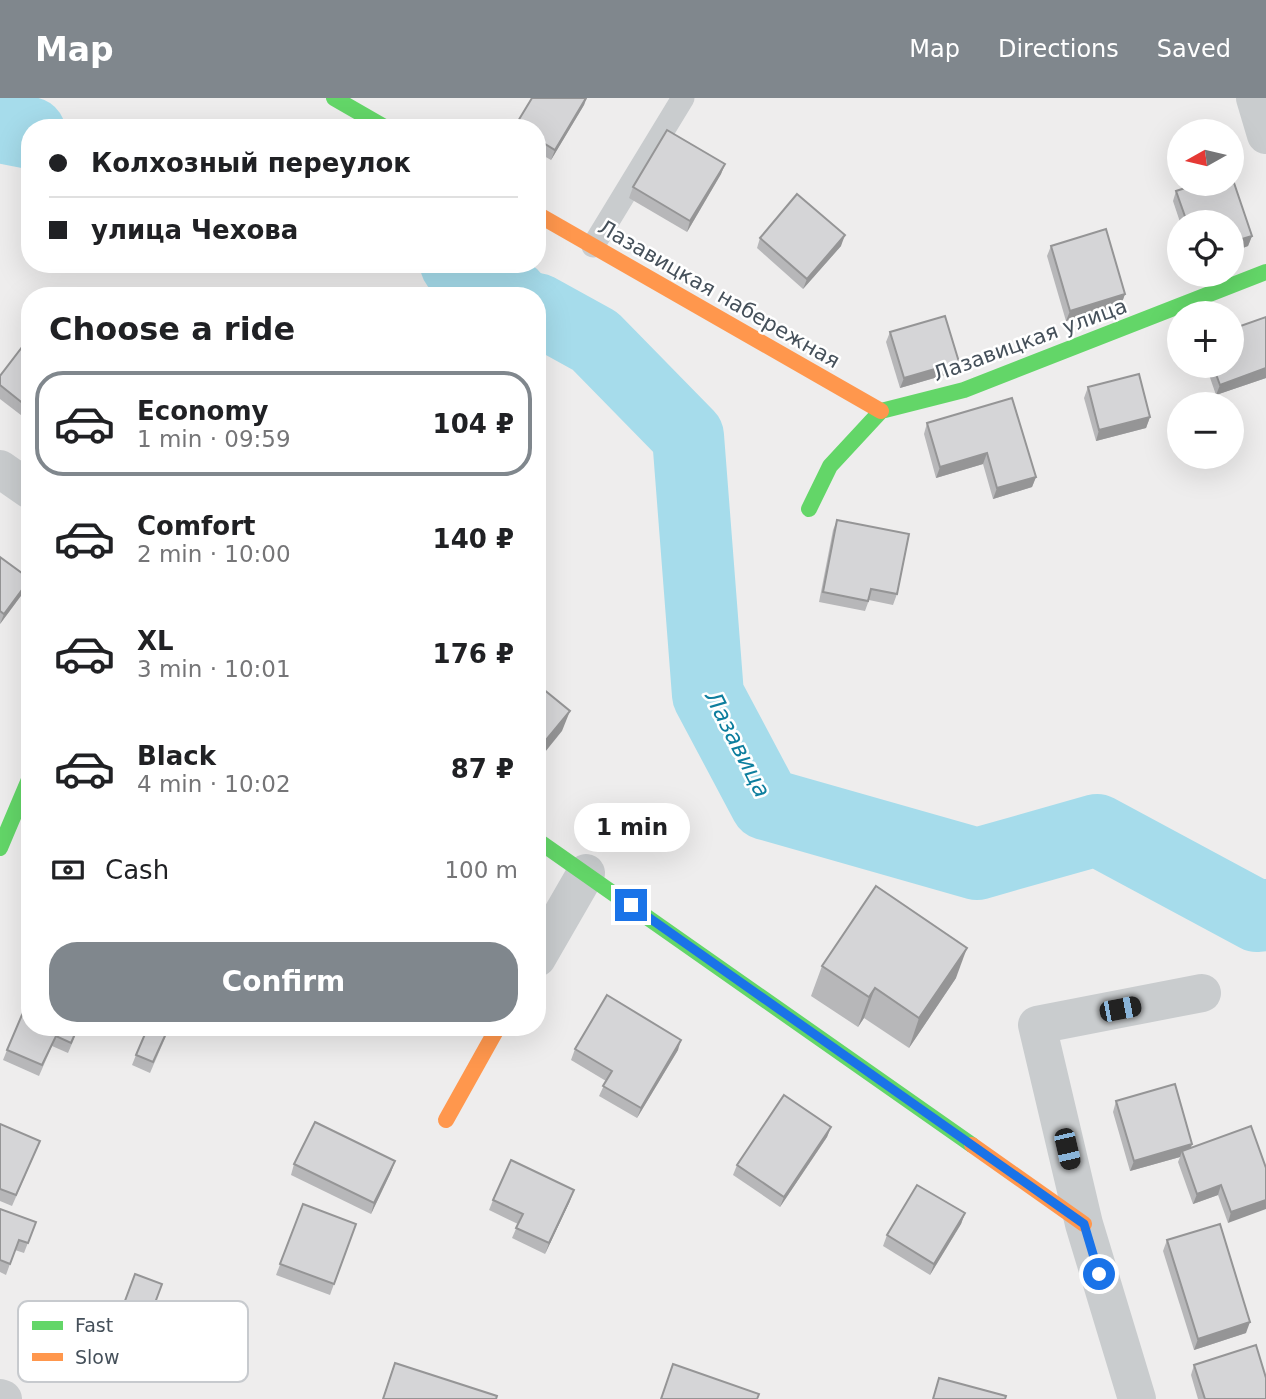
<!DOCTYPE html>
<html lang="en">
<head>
<meta charset="utf-8">
<style>
	:root { --surface:#fff; --page:#f6f6f6; --text:#202124; --muted:#757577; --line:#e0e0e0; --accent:#80878d }
	body { margin:0; font-family:"DejaVu Sans",sans-serif; background:var(--page); color:var(--text); height:100vh; display:flex; flex-direction:column; font-size:26px; white-space:nowrap }
	* { box-sizing:border-box; margin:0 }
	p { font-size:23px; color:var(--muted) }
	.icon { flex:none; width:38px; height:38px; fill:none; stroke:currentColor; stroke-width:2; stroke-linecap:round; stroke-linejoin:round }
	.map { position:relative; flex:1; overflow:hidden }
	.panel { position:absolute; left:21px; top:189px; width:525px; height:749px; display:flex; flex-direction:column; background:var(--surface); border-radius:28px; box-shadow:0 7px 28px #0002 }
	.panel>* { flex:none }
	.top-card { position:absolute; left:21px; top:21px; width:525px; height:154px; border-radius:28px; box-shadow:0 7px 28px #0002; display:grid; align-content:center; height:154px; padding:0 28px; background:var(--surface) }
	.needle { width:46px; rotate:262deg }
	.fabs { position:absolute; left:1167px; top:21px; display:grid; gap:14px }
	.fabs a { display:grid; place-items:center; width:77px; height:77px; border-radius:50%; background:var(--surface); box-shadow:0 7px 28px #0002; font-size:35px }
	.end { position:absolute; width:32px; height:32px; margin:-16px; border:9px solid #1a73e8; background:#fff; box-shadow:0 0 0 4px #fff }
	.from { border-radius:50% }
	.bubble { position:absolute; height:49px; border-radius:24px; background:var(--surface); box-shadow:0 7px 28px #0002; font-size:23px; font-weight:700; line-height:49px; text-align:center }
	.car { position:absolute; width:21px; height:42px; margin:-21px -10px; border-radius:9px; box-shadow:0 0 5px 2px #0007; background:linear-gradient(#222 24%,#8ab4d8 0 40%,#222 0 76%,#8ab4d8 0 86%,#222 0) }
	.top-card b { display:flex; align-items:center; gap:24px; height:66px; font-size:26px }
	.top-card b+b { border-top:2px solid var(--line) }
	.top-card i { width:18px; height:18px; background:var(--text) }
	ul { padding:0; list-style:none }
	li { display:flex; align-items:center; gap:21px; height:105px; margin:0 14px 10px; padding:0 14px; border:4px solid transparent; border-radius:28px }
	li div { flex:1 }
	li b { display:block; font-size:26px }
	li em { font-style:normal; font-weight:700 }
	li.active { border-color:var(--accent) }
	li>.icon { width:63px; height:63px; stroke-width:1.5 }
	h2 { padding:0 28px; font-size:32px; line-height:84px }
	.pay { display:flex; align-items:center; gap:18px; height:77px; padding:0 28px; font-size:26px }
	.pay p { margin-inline-start:auto }
	.action { display:flex; gap:14px; margin-top:auto; padding:14px 28px }
	.action a { flex:1; height:80px; border-radius:28px; background:var(--accent); color:#fff; font-size:28px; font-weight:700; line-height:80px; text-align:center }
	header { display:flex; align-items:center; gap:42px; box-sizing:border-box; height:98px; padding:0 35px; background:var(--accent); color:#fff }
	header strong { font-size:33px }
	nav { display:flex; gap:38px; margin-inline-start:auto; font-size:24px }
	.map>svg:first-child { display:block }
	.lines { fill:none; stroke-linecap:round; stroke-linejoin:round }
	.river { stroke:#a6dceb; stroke-width:72 }
	.lane { stroke:#c9ccce; stroke-width:23 }
	.street { stroke:#c9ccce; stroke-width:38 }
	.fast { stroke:#63d668; stroke-width:16 }
	.slow { stroke:#ff974d; stroke-width:16 }
	.wall { fill:#b7b7b9 }
	.shaded-wall { fill:#959596 }
	.building { fill:#d5d5d7; stroke:#959596; stroke-width:2 }
	.route { stroke:#1a73e8; stroke-width:9 }
	.labels { text-anchor:middle; stroke-width:5; stroke-linejoin:round; paint-order:stroke }
	.street-label { font-size:21px; fill:#45505a; stroke:#fff }
	.water-label { font-size:23px; font-style:italic; fill:#0d7e9e; stroke:#fff }
	.key { fill:#fff; stroke:#c7cace; stroke-width:2 }
	.key-label { font-size:19px; fill:#45505a }
</style>
</head>
<body>
<header>
<strong>Map</strong>
<nav><a>Map</a><a>Directions</a><a>Saved</a></nav>
</header>
<div class="map">
<svg width="1266" height="1301" viewBox="0 0 1266 1301">
	<rect width="100%" height="100%" fill="#eeeded"/>
	<g class="lines">
		<!-- river -->
		<g class="river">
			<path d="M 0,29 L 30,35"/>
			<path d="M 456,166 L 513,198"/>
			<path d="M 537,211 L 595,243 L 688,338 L 708,597 L 766,706 L 977,766 L 1097,732 L 1257,818 L 1266,817"/>
		</g>
		<!-- lane -->
		<path class="lane" d="M 593,148 L 683,0"/>
		<!-- street -->
		<g class="street">
			<path d="M 1255,0 L 1266,37"/>
			<path d="M 0,371 L 30,392"/>
			<path d="M 537,860 L 586,775"/>
			<path d="M 0,1300 L 3,1301"/>
			<path d="M 1137,1301 L 1084,1126 L 1037,927 L 1202,895"/>
		</g>
		<!-- fast -->
		<g class="fast">
			<path d="M 334,0 L 386,30"/>
			<path d="M 809,411 L 830,368 L 881,313 L 964,292 L 1266,174"/>
			<path d="M 537,742 L 972,1047"/>
			<path d="M 0,750 L 30,679"/>
		</g>
		<!-- slow -->
		<g class="slow">
			<path d="M 537,116 L 881,313"/>
			<path d="M 446,1022 L 498,929"/>
			<path d="M 972,1047 L 1084,1126"/>
		</g>
	</g>
	<!-- wall -->
	<g class="wall">
		<path d="M 532,0 L 587,0 L 584,7 L 551,62 L 537,54 L 537,30 L 515,30 Z"/>
		<path d="M 725,66 L 721,76 L 687,134 L 629,100 L 633,89 Z"/>
		<path d="M 1232,79 L 1252,138 L 1248,148 L 1232,154 L 1232,124 L 1180,124 L 1173,103 L 1176,93 L 1198,86 L 1232,86 Z"/>
		<path d="M 760,140 L 841,148 L 803,191 L 757,150 Z"/>
		<path d="M 1051,148 L 1125,196 L 1121,207 L 1066,223 L 1047,158 Z"/>
		<path d="M 1266,219 L 1266,280 L 1216,297 L 1206,268 L 1232,268 Z"/>
		<path d="M 890,234 L 955,274 L 900,290 L 886,244 Z"/>
		<path d="M 29,240 L 30,324 L 0,301 L 0,278 Z"/>
		<path d="M 1088,289 L 1150,319 L 1146,330 L 1096,343 L 1084,300 Z"/>
		<path d="M 927,325 L 1036,379 L 1032,389 L 993,401 L 983,366 L 936,380 L 924,336 Z"/>
		<path d="M 837,422 L 897,496 L 893,507 L 869,502 L 865,513 L 819,504 L 833,432 Z"/>
		<path d="M 0,459 L 26,491 L 0,526 Z"/>
		<path d="M 822,868 L 956,880 L 909,950 L 864,920 L 858,929 L 811,898 Z"/>
		<path d="M 79,929 L 68,955 L 52,948 L 39,978 L 3,962 L 7,952 Z"/>
		<path d="M 175,929 L 195,929 L 192,935 Z"/>
		<path d="M 166,938 L 150,975 L 132,967 L 136,957 Z"/>
		<path d="M 575,951 L 678,952 L 637,1020 L 599,998 L 606,983 L 571,962 Z"/>
		<path d="M 1116,1003 L 1192,1046 L 1191,1050 L 1266,1070 L 1228,1125 L 1218,1097 L 1193,1106 L 1178,1064 L 1180,1059 L 1130,1073 L 1113,1014 Z"/>
		<path d="M 0,1026 L 36,1053 L 12,1108 L 0,1103 Z"/>
		<path d="M 831,1029 L 827,1039 L 780,1109 L 733,1077 L 737,1067 Z"/>
		<path d="M 395,1063 L 391,1074 L 371,1116 L 291,1077 L 294,1066 Z"/>
		<path d="M 493,1102 L 570,1103 L 545,1156 L 512,1140 L 518,1126 L 489,1112 Z"/>
		<path d="M 303,1106 L 356,1126 L 330,1197 L 276,1177 Z"/>
		<path d="M 0,1111 L 36,1124 L 24,1155 L 15,1152 L 6,1177 L 0,1174 Z"/>
		<path d="M 965,1115 L 961,1126 L 930,1177 L 883,1148 L 887,1137 Z"/>
		<path d="M 1167,1142 L 1246,1235 L 1194,1252 L 1163,1153 Z"/>
		<path d="M 135,1176 L 162,1186 L 136,1255 L 109,1245 Z"/>
		<path d="M 1194,1267 L 1266,1301 L 1198,1301 L 1191,1277 Z"/>
	</g>
	<!-- shaded-wall -->
	<g class="shaded-wall">
		<path d="M 586,0 L 584,7 L 551,62 L 555,52 Z"/>
		<path d="M 725,66 L 721,76 L 687,134 L 690,123 Z"/>
		<path d="M 845,137 L 841,148 L 803,191 L 807,181 Z"/>
		<path d="M 1252,138 L 1248,148 L 1232,154 L 1232,144 Z"/>
		<path d="M 1125,196 L 1121,207 L 1066,223 L 1070,213 Z"/>
		<path d="M 959,264 L 955,274 L 900,290 L 904,280 Z"/>
		<path d="M 1266,270 L 1266,280 L 1216,297 L 1220,287 Z"/>
		<path d="M 1150,319 L 1146,330 L 1096,343 L 1099,332 Z"/>
		<path d="M 987,355 L 983,366 L 936,380 L 940,369 Z"/>
		<path d="M 1036,379 L 1032,389 L 993,401 L 997,390 Z"/>
		<path d="M 30,481 L 26,491 L 0,526 L 4,516 Z"/>
		<path d="M 570,613 L 562,633 L 537,664 L 537,653 Z"/>
		<path d="M 967,850 L 956,880 L 909,950 L 919,920 Z"/>
		<path d="M 875,890 L 864,920 L 858,929 L 869,899 Z"/>
		<path d="M 681,942 L 678,952 L 637,1020 L 641,1010 Z"/>
		<path d="M 831,1029 L 827,1039 L 780,1109 L 784,1099 Z"/>
		<path d="M 1192,1046 L 1188,1057 L 1182,1053 L 1180,1059 L 1130,1073 L 1134,1063 Z"/>
		<path d="M 395,1063 L 391,1074 L 371,1116 L 374,1105 Z"/>
		<path d="M 1221,1087 L 1218,1097 L 1193,1106 L 1197,1096 Z"/>
		<path d="M 574,1092 L 570,1103 L 545,1156 L 549,1145 Z"/>
		<path d="M 1266,1102 L 1266,1111 L 1228,1125 L 1231,1114 Z"/>
		<path d="M 965,1115 L 961,1126 L 930,1177 L 934,1166 Z"/>
		<path d="M 1250,1224 L 1246,1235 L 1194,1252 L 1198,1241 Z"/>
	</g>
	<!-- building -->
	<g class="building">
		<path d="M 532,0 L 586,0 L 555,52 L 537,41 L 537,30 L 519,30 L 515,28 Z"/>
		<path d="M 667,32 L 725,66 L 690,123 L 633,89 Z"/>
		<path d="M 1232,79 L 1252,138 L 1232,144 L 1232,124 L 1187,124 L 1176,93 L 1198,86 L 1232,86 Z"/>
		<path d="M 797,96 L 845,137 L 807,181 L 760,140 Z"/>
		<path d="M 1106,131 L 1125,196 L 1070,213 L 1051,148 Z"/>
		<path d="M 945,218 L 959,264 L 904,280 L 890,234 Z"/>
		<path d="M 1266,219 L 1266,270 L 1220,287 L 1213,268 L 1232,268 L 1232,231 Z"/>
		<path d="M 29,240 L 30,241 L 30,311 L 0,287 L 0,278 Z"/>
		<path d="M 1139,276 L 1150,319 L 1099,332 L 1088,289 Z"/>
		<path d="M 1012,300 L 1036,379 L 997,390 L 987,355 L 940,369 L 927,325 Z"/>
		<path d="M 837,422 L 909,436 L 897,496 L 871,491 L 868,503 L 823,494 Z"/>
		<path d="M 0,459 L 30,481 L 4,516 L 0,513 Z"/>
		<path d="M 537,586 L 570,613 L 537,653 Z"/>
		<path d="M 876,788 L 967,850 L 919,920 L 875,890 L 869,899 L 822,868 Z"/>
		<path d="M 607,897 L 681,942 L 641,1010 L 603,988 L 612,973 L 575,951 Z"/>
		<path d="M 30,898 L 30,929 L 78,929 L 71,945 L 56,938 L 42,967 L 7,952 Z"/>
		<path d="M 148,929 L 169,929 L 153,964 L 136,957 Z"/>
		<path d="M 1175,986 L 1192,1046 L 1134,1063 L 1116,1003 Z"/>
		<path d="M 784,997 L 831,1029 L 784,1099 L 737,1067 Z"/>
		<path d="M 315,1024 L 395,1063 L 374,1105 L 294,1066 Z"/>
		<path d="M 0,1026 L 40,1043 L 16,1097 L 0,1091 Z"/>
		<path d="M 1251,1028 L 1266,1070 L 1266,1102 L 1231,1114 L 1221,1087 L 1197,1096 L 1182,1053 Z"/>
		<path d="M 511,1062 L 574,1092 L 549,1145 L 516,1130 L 523,1116 L 493,1102 Z"/>
		<path d="M 917,1087 L 965,1115 L 934,1166 L 887,1137 Z"/>
		<path d="M 303,1106 L 356,1126 L 334,1186 L 280,1166 Z"/>
		<path d="M 0,1111 L 36,1124 L 28,1145 L 19,1142 L 10,1166 L 0,1162 Z"/>
		<path d="M 1220,1126 L 1250,1224 L 1198,1241 L 1167,1142 Z"/>
		<path d="M 135,1176 L 162,1186 L 140,1245 L 113,1235 Z"/>
		<path d="M 1256,1247 L 1266,1280 L 1266,1301 L 1205,1301 L 1194,1267 Z"/>
		<path d="M 395,1265 L 497,1298 L 496,1301 L 383,1301 Z"/>
		<path d="M 673,1266 L 759,1296 L 757,1301 L 661,1301 Z"/>
		<path d="M 939,1280 L 1006,1298 L 1005,1301 L 933,1301 Z"/>
	</g>
	<g class="lines">
		<!-- route -->
		<path class="route" d="M 631,807 L 1084,1126 L 1099,1176"/>
	</g>
	<g class="labels">
		<!-- street labels -->
		<g class="street-label">
			<text transform="translate(719 196) rotate(30)" y="7">Лазавицкая набережная</text>
			<text transform="translate(1030 242) rotate(-20)" y="7">Лазавицкая улица</text>
		</g>
		<!-- water labels -->
		<g class="water-label">
			<text transform="translate(738 646) rotate(63)" y="8">Лазавица</text>
		</g>
	</g>
	<!-- legend -->
	<rect x="18" y="1203" width="230" height="81" rx="10" class="key"/>
	<rect x="32" y="1223" width="31" height="9" fill="#63d668"/>
	<rect x="32" y="1255" width="31" height="8" fill="#ff974d"/>
	<g class="key-label">
		<text x="75" y="1234">Fast</text>
		<text x="75" y="1266">Slow</text>
	</g>
</svg>
<div class="fabs">
<a><svg class="needle" viewBox="-14 -14 28 28"><path d="M0-13l5 13h-10z" fill="#e53935"/><path d="M0 13l5-13h-10z" fill="#757577"/></svg></a>
<a><svg class="icon" aria-label="locate" viewBox="0 0 24 24"><circle cx="12" cy="12" r="6"/><path d="M12 2v4M12 18v4M2 12h4M18 12h4"/></svg></a>
<a>+</a>
<a>−</a>
</div>
<i class="end from" style="left:1099px;top:1176px"></i>
<i class="end" style="left:631px;top:807px"></i>
<div class="bubble" style="left:574px;top:705px;width:116px">1 min</div>
<i class="car" style="left:1120px;top:911px;rotate:79deg"></i>
<i class="car" style="left:1067px;top:1051px;rotate:167deg"></i>
<div class="top-card">
<b><i class="from"></i>Колхозный переулок</b>
<b><i></i>улица Чехова</b>
</div>
<section class="panel">
<h2>Choose a ride</h2>
<ul>
<li class="active"><svg class="icon" aria-label="car" viewBox="0 0 24 24"><path d="M5 17H2v-5l4-1 3-4h7l3 4 3 1v5h-3M9 17h6M6 11h13"/><circle cx="7" cy="17" r="2"/><circle cx="17" cy="17" r="2"/></svg><div><b>Economy</b><p>1 min · 09:59</p></div><em>104 ₽</em></li>
<li><svg class="icon" aria-label="car" viewBox="0 0 24 24"><path d="M5 17H2v-5l4-1 3-4h7l3 4 3 1v5h-3M9 17h6M6 11h13"/><circle cx="7" cy="17" r="2"/><circle cx="17" cy="17" r="2"/></svg><div><b>Comfort</b><p>2 min · 10:00</p></div><em>140 ₽</em></li>
<li><svg class="icon" aria-label="car" viewBox="0 0 24 24"><path d="M5 17H2v-5l4-1 3-4h7l3 4 3 1v5h-3M9 17h6M6 11h13"/><circle cx="7" cy="17" r="2"/><circle cx="17" cy="17" r="2"/></svg><div><b>XL</b><p>3 min · 10:01</p></div><em>176 ₽</em></li>
<li><svg class="icon" aria-label="car" viewBox="0 0 24 24"><path d="M5 17H2v-5l4-1 3-4h7l3 4 3 1v5h-3M9 17h6M6 11h13"/><circle cx="7" cy="17" r="2"/><circle cx="17" cy="17" r="2"/></svg><div><b>Black</b><p>4 min · 10:02</p></div><em>87 ₽</em></li>
</ul>
<div class="pay"><svg class="icon" aria-label="cash" viewBox="0 0 24 24"><path d="M3 7h18v10H3z"/><circle cx="12" cy="12" r="2"/></svg>Cash<p>100 m</p></div>
<div class="action"><a>Confirm</a></div>
</section>
</div>
</body>
</html>
